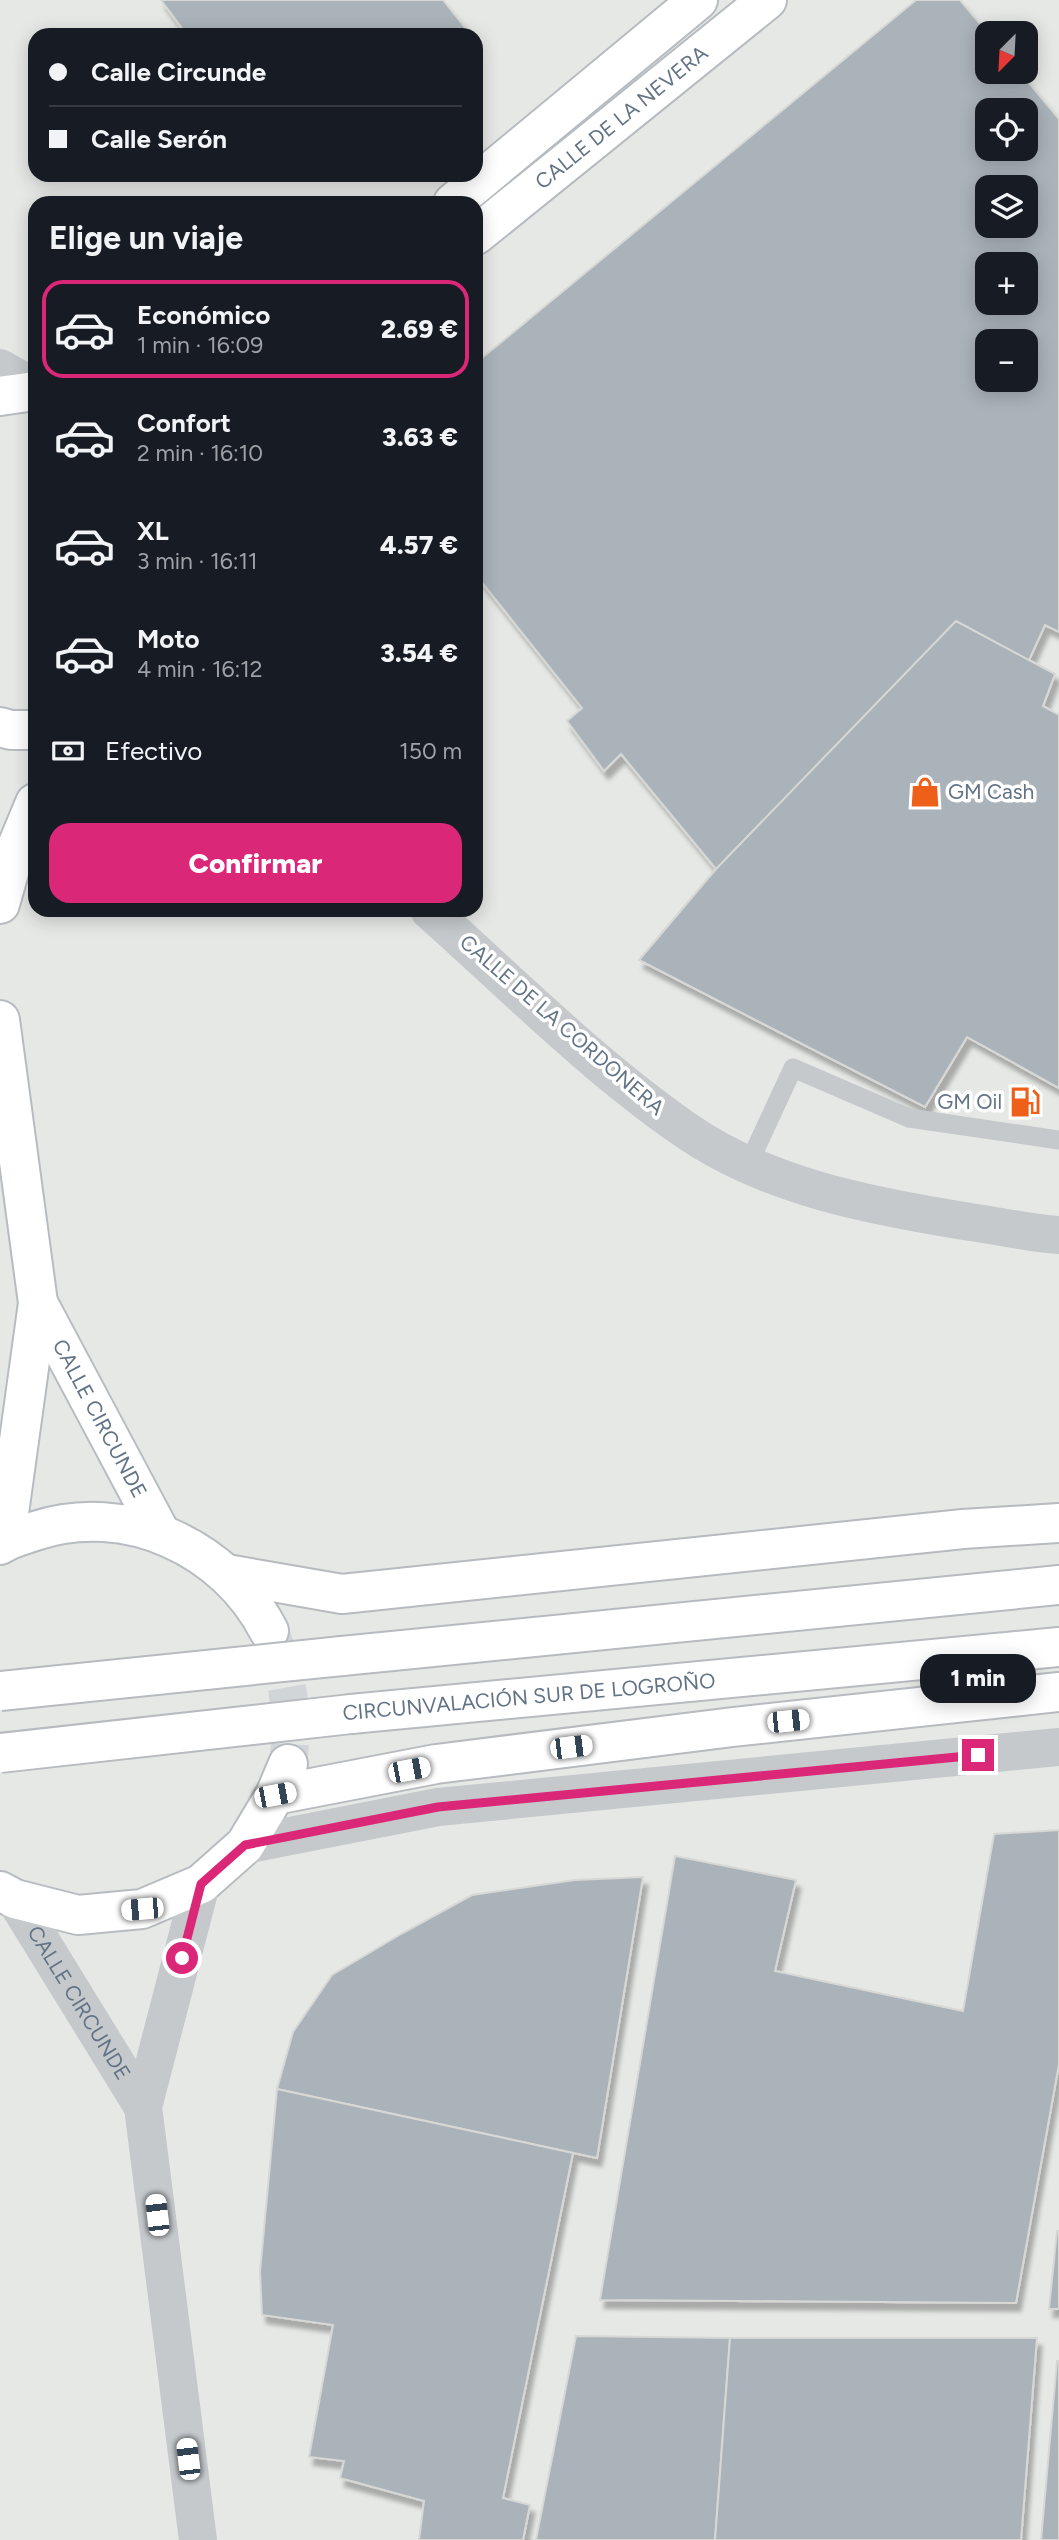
<!DOCTYPE html>
<html lang="es">
<head>
<meta charset="utf-8">
<style>
	:root { --surface:#171b24; --page:#20242c; --text:#f1f3f6; --muted:#9ea1a6; --line:#363941; --accent:#db2777 }
	body { margin:0; font-family:Figtree,sans-serif; background:var(--page); color:var(--text); height:100vh; display:flex; flex-direction:column; font-size:26px; white-space:nowrap }
	* { box-sizing:border-box; margin:0 }
	p { font-size:23px; color:var(--muted) }
	.icon { flex:none; width:38px; height:38px; fill:none; stroke:currentColor; stroke-width:2; stroke-linecap:round; stroke-linejoin:round }
	.map { position:relative; flex:1; overflow:hidden }
	.drawer { position:absolute; left:28px; top:196px; width:455px; height:721px; display:flex; flex-direction:column; background:var(--surface); border-radius:21px; box-shadow:0 4px 18px #0003 }
	.drawer>* { flex:none }
	.hud { position:absolute; left:28px; top:28px; width:455px; height:154px; border-radius:21px; box-shadow:0 4px 18px #0003; display:grid; align-content:center; height:154px; padding:0 21px; background:var(--surface) }
	.needle { width:46px; rotate:204deg }
	.tools { position:absolute; left:975px; top:21px; display:grid; gap:14px }
	.tools a { display:grid; place-items:center; width:63px; height:63px; border-radius:14px; background:var(--surface); box-shadow:0 4px 18px #0003; font-size:35px }
	.end { position:absolute; width:32px; height:32px; margin:-16px; border:9px solid #db2777; background:#fff; box-shadow:0 0 0 4px #fff }
	.from { border-radius:50% }
	.bubble { position:absolute; height:49px; border-radius:21px; background:var(--surface); box-shadow:0 4px 18px #0003; font-size:23px; font-weight:800; line-height:49px; text-align:center }
	.car { position:absolute; width:21px; height:42px; margin:-21px -10px; border-radius:9px; box-shadow:0 0 5px 2px #0007; background:linear-gradient(#fff 24%,#345 0 40%,#fff 0 76%,#345 0 86%,#fff 0) }
	.hud b { display:flex; align-items:center; gap:24px; height:66px; font-size:26px }
	.hud b+b { border-top:2px solid var(--line) }
	.hud i { width:18px; height:18px; background:var(--text) }
	ul { padding:0; list-style:none }
	li { display:flex; align-items:center; gap:21px; height:98px; margin:0 14px 10px; padding:0 7px; border:4px solid transparent; border-radius:21px }
	li div { flex:1 }
	li b { display:block; font-size:26px }
	li em { font-style:normal; font-weight:800 }
	li.on { border-color:var(--accent) }
	li>.icon { width:63px; height:63px; stroke-width:1.5 }
	h2 { padding:0 21px; font-size:32px; line-height:84px }
	.pay { display:flex; align-items:center; gap:18px; height:77px; padding:0 21px; font-size:26px }
	.pay p { margin-inline-start:auto }
	.primary-button { display:flex; gap:14px; margin-top:auto; padding:14px 21px }
	.primary-button a { flex:1; height:80px; border-radius:21px; background:var(--accent); color:#fff; font-size:28px; font-weight:800; line-height:80px; text-align:center }
	.map>svg:first-child { display:block }
	.built { fill:#e6e8e6; fill-rule:evenodd }
	.building { fill:#abb3ba; stroke:#d7d8d5; stroke-width:2; fill-rule:evenodd; filter:url(#shadow) }
	.lines { fill:none; stroke-linecap:round; stroke-linejoin:round }
	.secondary-tunnel { stroke:#d1d5d7; stroke-width:38; stroke-dasharray:38 19; stroke-linecap:butt }
	.secondary-casing { stroke:#b7bcc1; stroke-width:42 }
	.motorway-casing { stroke:#b7babe; stroke-width:42 }
	.service { stroke:#c5c9cc; stroke-width:19 }
	.minor { stroke:#c5c9cc; stroke-width:38 }
	.secondary { stroke:#fff; stroke-width:38 }
	.motorway { stroke:#fff; stroke-width:38 }
	.motorway-bridge-casing { stroke:#b7babe; stroke-width:42; stroke-linecap:butt }
	.motorway-bridge { stroke:#fff; stroke-width:38 }
	.route { stroke:#db2777; stroke-width:9 }
	.labels { text-anchor:middle; stroke-width:7; stroke-linejoin:round; paint-order:stroke }
	.street-label { font-size:21px; fill:#637386; stroke:#fff }
	.poi-label { font-size:21px; fill:#637386; stroke:#fff; text-anchor:start }
</style>
</head>
<body>
<div class="map">
<svg width="1059" height="2540" viewBox="0 0 1059 2540">
	<defs>
		<filter id="shadow"><feDropShadow dx="4.5" dy="8" stdDeviation="2" flood-color="#0004"/></filter>
	</defs>
	<rect width="100%" height="100%" fill="#f6f6f2"/>
	<!-- built -->
	<path class="built" d="M 0,0 L 1059,0 L 1059,2540 L 0,2540 ZM 987,33 L 1026,33 L 1026,72 L 987,72 ZM 35,35 L 476,35 L 476,175 L 35,175 ZM 987,110 L 1026,110 L 1026,149 L 987,149 ZM 987,187 L 1026,187 L 1026,226 L 987,226 ZM 35,203 L 476,203 L 476,910 L 35,910 ZM 987,264 L 1026,264 L 1026,303 L 987,303 ZM 987,341 L 1026,341 L 1026,380 L 987,380 Z"/>
	<!-- building -->
	<g class="building">
		<path d="M 161,0 L 443,0 L 471,35 L 187,35 Z"/>
		<path d="M 916,0 L 960,0 L 988,33 L 987,72 L 1020,72 L 1059,119 L 1059,632 L 1045,625 L 1029,660 L 1055,674 L 1043,706 L 1059,715 L 1059,1088 L 967,1037 L 925,1107 L 639,960 L 716,869 L 621,754 L 604,771 L 567,721 L 582,708 L 476,575 L 476,363 ZM 987,110 L 1026,110 L 1026,149 L 987,149 ZM 987,187 L 1026,187 L 1026,226 L 987,226 ZM 987,264 L 1026,264 L 1026,303 L 987,303 ZM 987,341 L 1026,341 L 1026,380 L 987,380 Z"/>
		<path d="M 956,621 L 1055,674 L 1043,706 L 1059,715 L 1059,1088 L 967,1037 L 925,1107 L 639,960 L 716,869 Z"/>
		<path d="M 1059,1830 L 1059,2064 L 1016,2303 L 600,2300 L 675,1856 L 796,1880 L 775,1971 L 963,2011 L 994,1834 Z"/>
		<path d="M 643,1877 L 597,2158 L 277,2089 L 293,2032 L 332,1975 L 401,1934 L 472,1895 L 575,1880 Z"/>
		<path d="M 277,2089 L 573,2153 L 503,2498 L 530,2505 L 523,2540 L 419,2540 L 424,2501 L 340,2478 L 344,2461 L 309,2457 L 333,2325 L 262,2315 L 260,2272 Z"/>
		<path d="M 1057,2231 L 1059,2231 L 1059,2309 L 1049,2309 Z"/>
		<path d="M 576,2336 L 730,2338 L 715,2540 L 536,2540 Z"/>
		<path d="M 730,2338 L 1037,2338 L 1021,2540 L 715,2540 Z"/>
		<path d="M 1057,2361 L 1059,2361 L 1059,2540 L 1041,2540 Z"/>
	</g>
	<g class="lines">
		<!-- secondary-tunnel -->
		<path class="secondary-tunnel" d="M 270,1633 C 289,1676 294,1717 288,1764"/>
		<!-- secondary casing -->
		<g class="secondary-casing">
			<g id="secondary">
				<path d="M 453,203 L 698,0"/>
				<path id="s2" d="M 476,235 L 767,0"/>
				<path d="M 0,396 L 35,391"/>
				<path d="M 0,727 L 11,730 L 35,730"/>
				<path d="M 0,904 L 15,851 L 35,803"/>
				<path d="M 0,1020 L 38,1303 L 5,1542"/>
				<path id="s3" d="M 38,1303 L 161,1534"/>
				<path d="M 0,1545 C 10,1538 24,1535 35,1531 C 126,1501 226,1547 269,1631"/>
				<path d="M 0,1891 L 15,1899 L 78,1915 L 142,1909 L 201,1884 L 245,1845 L 275,1795 L 288,1764"/>
			</g>
		</g>
		<!-- motorway casing -->
		<g class="motorway-casing">
			<g id="motorway">
				<path d="M 227,1574 L 342,1594 L 963,1529 L 1059,1523"/>
				<path d="M 342,1656 L 1059,1585"/>
				<path d="M 351,1714 L 1059,1647"/>
				<path d="M 275,1795 L 436,1764 L 733,1727 L 1059,1692"/>
			</g>
		</g>
		<!-- service -->
		<path class="service" d="M 748,1165 L 793,1068 L 909,1118 L 1059,1140"/>
		<!-- minor -->
		<g class="minor">
			<path d="M 0,368 L 30,385 L 35,391"/>
			<path d="M 429,910 C 512,984 592,1065 684,1129 C 767,1187 871,1206 970,1222 C 999,1226 1029,1233 1059,1235"/>
			<path d="M 245,1845 L 438,1807 L 1059,1747"/>
			<path id="s1" d="M 15,1899 L 143,2107"/>
			<path d="M 198,2540 L 143,2107 L 201,1884"/>
		</g>
		<!-- secondary -->
		<use href="#secondary" class="secondary"/>
		<!-- motorway -->
		<use href="#motorway" class="motorway"/>
		<!-- motorway-bridge casing -->
		<g class="motorway-bridge-casing">
			<g id="motorway-bridge">
				<path d="M 0,1691 L 342,1656"/>
				<path d="M 0,1753 L 351,1714"/>
			</g>
		</g>
		<!-- motorway-bridge -->
		<use href="#motorway-bridge" class="motorway-bridge"/>
	</g>
	<g class="lines">
		<!-- route -->
		<path class="route" d="M 182,1958 L 201,1884 L 245,1845 L 438,1807 L 978,1755"/>
	</g>
	<!-- icons -->
	<defs>
		<g id="shop-bare" transform="scale(2.415)"><path d="M-5-2.5h2.3a2.7 3.5 0 0 1 5.4 0H5L5.5 6h-11ZM-1.5-2.5h3a1.5 2.3 0 0 0-3 0Z" fill="#ee601a" stroke="#fff" stroke-width="2.5" paint-order="stroke"/></g>
		<g id="fuel-bare" transform="scale(2.415)"><path d="M-5.5-6h7V0h2V4h1.3V-2.5L3-4.5l.8-.8L6-3V5H2.5V1h-1V6h-7ZM-4.2-4.7v3.2H.2V-4.7Z" fill="#ee601a" stroke="#fff" stroke-width="2.5" paint-order="stroke"/></g>
	</defs>
	<g fill-rule="evenodd">
		<use href="#shop-bare" x="925" y="792"/>
		<use href="#fuel-bare" x="1025" y="1102"/>
	</g>
	<g class="labels">
		<!-- street labels -->
		<g class="street-label">
			<text dy="7" stroke="none"><textPath href="#s2" startOffset="187">CALLE DE LA NEVERA</textPath></text>
			<text transform="translate(562 1025) rotate(41)" y="7">CALLE DE LA CORDONERA</text>
			<text dy="7" stroke="none"><textPath href="#s3" startOffset="131">CALLE CIRCUNDE</textPath></text>
			<text transform="translate(529 1697) rotate(-5)" y="7">CIRCUNVALACIÓN SUR DE LOGROÑO</text>
			<text dy="7" stroke="none"><textPath href="#s1" startOffset="122">CALLE CIRCUNDE</textPath></text>
		</g>
		<!-- poi labels -->
		<g class="poi-label">
			<text x="948" y="799">GM Cash</text>
			<text x="1002" y="1109" text-anchor="end">GM Oil</text>
		</g>
	</g>
</svg>
<div class="tools">
<a><svg class="needle" viewBox="-14 -14 28 28"><path d="M0-13l5 13h-10z" fill="#e53935"/><path d="M0 13l5-13h-10z" fill="#9ea1a6"/></svg></a>
<a><svg class="icon" aria-label="locate" viewBox="0 0 24 24"><circle cx="12" cy="12" r="6"/><path d="M12 2v4M12 18v4M2 12h4M18 12h4"/></svg></a>
<a><svg class="icon" aria-label="layers" viewBox="0 0 24 24"><path d="M12 4l9 5-9 5-9-5zM3 14l9 5 9-5"/></svg></a>
<a>+</a>
<a>−</a>
</div>
<i class="end from" style="left:182px;top:1958px"></i>
<i class="end" style="left:978px;top:1755px"></i>
<div class="bubble" style="left:920px;top:1654px;width:116px">1 min</div>
<i class="car" style="left:788px;top:1721px;rotate:84deg"></i>
<i class="car" style="left:571px;top:1747px;rotate:83deg"></i>
<i class="car" style="left:409px;top:1770px;rotate:79deg"></i>
<i class="car" style="left:275px;top:1795px;rotate:79deg"></i>
<i class="car" style="left:142px;top:1909px;rotate:265deg"></i>
<i class="car" style="left:157px;top:2215px;rotate:353deg"></i>
<i class="car" style="left:188px;top:2459px;rotate:353deg"></i>
<div class="hud">
<b><i class="from"></i>Calle Circunde</b>
<b><i></i>Calle Serón</b>
</div>
<section class="drawer">
<h2>Elige un viaje</h2>
<ul>
<li class="on"><svg class="icon" aria-label="car" viewBox="0 0 24 24"><path d="M5 17H2v-5l4-1 3-4h7l3 4 3 1v5h-3M9 17h6M6 11h13"/><circle cx="7" cy="17" r="2"/><circle cx="17" cy="17" r="2"/></svg><div><b>Económico</b><p>1 min · 16:09</p></div><em>2.69 €</em></li>
<li><svg class="icon" aria-label="car" viewBox="0 0 24 24"><path d="M5 17H2v-5l4-1 3-4h7l3 4 3 1v5h-3M9 17h6M6 11h13"/><circle cx="7" cy="17" r="2"/><circle cx="17" cy="17" r="2"/></svg><div><b>Confort</b><p>2 min · 16:10</p></div><em>3.63 €</em></li>
<li><svg class="icon" aria-label="car" viewBox="0 0 24 24"><path d="M5 17H2v-5l4-1 3-4h7l3 4 3 1v5h-3M9 17h6M6 11h13"/><circle cx="7" cy="17" r="2"/><circle cx="17" cy="17" r="2"/></svg><div><b>XL</b><p>3 min · 16:11</p></div><em>4.57 €</em></li>
<li><svg class="icon" aria-label="car" viewBox="0 0 24 24"><path d="M5 17H2v-5l4-1 3-4h7l3 4 3 1v5h-3M9 17h6M6 11h13"/><circle cx="7" cy="17" r="2"/><circle cx="17" cy="17" r="2"/></svg><div><b>Moto</b><p>4 min · 16:12</p></div><em>3.54 €</em></li>
</ul>
<div class="pay"><svg class="icon" aria-label="cash" viewBox="0 0 24 24"><path d="M3 7h18v10H3z"/><circle cx="12" cy="12" r="2"/></svg>Efectivo<p>150 m</p></div>
<div class="primary-button"><a>Confirmar</a></div>
</section>
</div>
</body>
</html>
